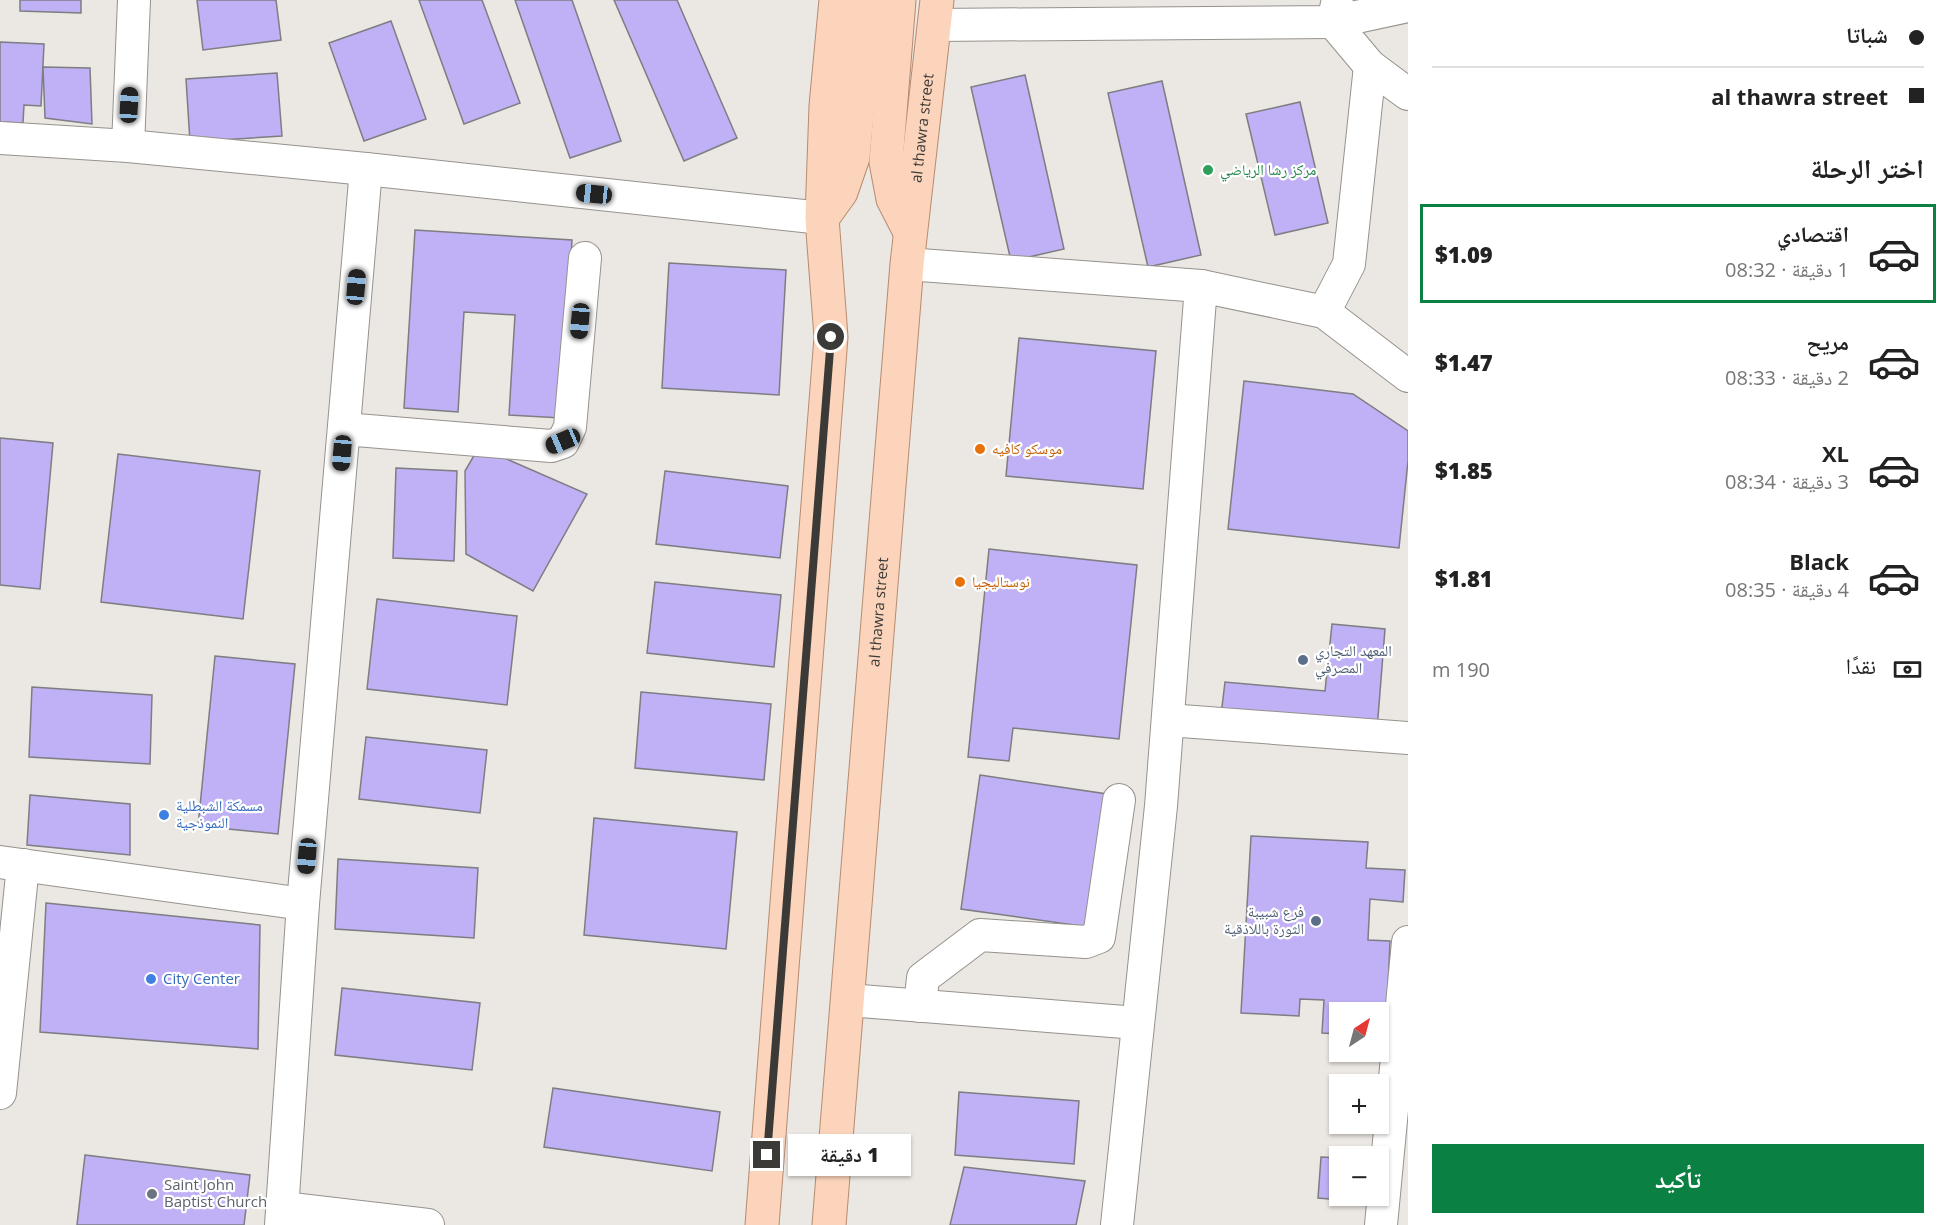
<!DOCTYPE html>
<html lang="ar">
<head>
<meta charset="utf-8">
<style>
	:root { --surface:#fff; --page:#f6f6f6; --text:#222; --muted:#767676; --line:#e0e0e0; --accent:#0b8043 }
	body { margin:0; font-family:"Open Sans","Noto Naskh Arabic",sans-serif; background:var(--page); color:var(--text); direction:rtl; height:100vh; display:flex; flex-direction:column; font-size:22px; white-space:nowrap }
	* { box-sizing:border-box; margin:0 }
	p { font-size:20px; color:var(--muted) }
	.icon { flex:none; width:33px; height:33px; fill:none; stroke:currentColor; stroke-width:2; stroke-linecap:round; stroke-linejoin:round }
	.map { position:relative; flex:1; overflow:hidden; direction:ltr }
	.panel { display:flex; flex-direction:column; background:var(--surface); width:540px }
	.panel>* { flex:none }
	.banner { display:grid; align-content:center; height:132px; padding:0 24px; background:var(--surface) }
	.needle { width:39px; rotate:36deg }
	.fabs { position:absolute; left:1329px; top:1002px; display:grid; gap:12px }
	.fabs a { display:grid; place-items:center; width:60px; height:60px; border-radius:0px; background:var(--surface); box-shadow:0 2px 4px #0004; font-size:30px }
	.end { position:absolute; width:27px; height:27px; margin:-14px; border:8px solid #3b3a37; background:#fff; box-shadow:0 0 0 3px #fff }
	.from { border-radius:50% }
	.bubble { position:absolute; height:42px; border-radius:0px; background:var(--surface); box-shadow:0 2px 4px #0004; font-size:20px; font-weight:800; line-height:42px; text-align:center; direction:rtl }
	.car { position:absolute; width:18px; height:36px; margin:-18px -9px; border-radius:8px; box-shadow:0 0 4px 2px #0007; background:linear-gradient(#222 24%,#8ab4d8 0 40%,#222 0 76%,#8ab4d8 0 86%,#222 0) }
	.banner b { display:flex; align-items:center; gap:21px; height:57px; font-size:22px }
	.banner b+b { border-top:2px solid var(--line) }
	.banner i { width:15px; height:15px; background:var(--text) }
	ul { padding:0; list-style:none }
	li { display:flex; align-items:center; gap:18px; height:99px; margin:0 12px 9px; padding:0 12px; border:3px solid transparent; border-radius:0px }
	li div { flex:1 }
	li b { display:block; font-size:22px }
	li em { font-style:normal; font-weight:800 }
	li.on { border-color:var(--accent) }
	li>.icon { width:54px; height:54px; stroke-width:1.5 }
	h2 { padding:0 24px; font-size:27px; line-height:72px }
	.pay { display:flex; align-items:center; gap:15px; height:66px; padding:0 24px; font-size:22px }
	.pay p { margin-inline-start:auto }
	.button { display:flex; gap:12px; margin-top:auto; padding:12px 24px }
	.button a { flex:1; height:69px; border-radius:0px; background:var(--accent); color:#fff; font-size:24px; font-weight:800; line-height:69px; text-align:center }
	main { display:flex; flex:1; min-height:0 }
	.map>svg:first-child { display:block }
	.building { fill:#c0b0f5; stroke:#7d7d82; stroke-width:1.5 }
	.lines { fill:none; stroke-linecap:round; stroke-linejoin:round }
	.minor-casing { stroke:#96928d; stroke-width:34 }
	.major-casing { stroke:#b78b70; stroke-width:35 }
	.minor { stroke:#fff; stroke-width:32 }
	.major { stroke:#fcd4bb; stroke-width:33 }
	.route { stroke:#3b3a37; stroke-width:8 }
	.leisure-dot { fill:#2e9e5b; stroke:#fff; stroke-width:2 }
	.food-dot { fill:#e8710a; stroke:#fff; stroke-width:2 }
	.service-dot { fill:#5c6f8a; stroke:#fff; stroke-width:2 }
	.shop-dot { fill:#3f7fe0; stroke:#fff; stroke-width:2 }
	.worship-dot { fill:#6b7280; stroke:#fff; stroke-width:2 }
	.labels { text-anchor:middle; stroke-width:4.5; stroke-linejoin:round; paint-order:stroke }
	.street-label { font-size:15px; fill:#3b3a37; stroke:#fff }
	.leisure-label { font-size:15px; fill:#27864d; stroke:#fff; text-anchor:start }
	.food-label { font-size:15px; fill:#c56008; stroke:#fff; text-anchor:start }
	.service-label { font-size:15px; fill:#4e5e75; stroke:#fff; text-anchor:start }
	.shop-label { font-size:15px; fill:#366cbe; stroke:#fff; text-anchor:start }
	.worship-label { font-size:15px; fill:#5b616d; stroke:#fff; text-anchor:start }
</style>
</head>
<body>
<main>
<section class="panel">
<div class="banner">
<b><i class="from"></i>شباتا</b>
<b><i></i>al thawra street</b>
</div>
<h2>اختر الرحلة</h2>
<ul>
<li class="on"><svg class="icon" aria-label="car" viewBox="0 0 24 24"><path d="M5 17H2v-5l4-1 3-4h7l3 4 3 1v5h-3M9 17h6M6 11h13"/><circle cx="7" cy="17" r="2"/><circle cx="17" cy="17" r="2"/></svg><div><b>اقتصادي</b><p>1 دقيقة · 08:32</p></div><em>$1.09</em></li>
<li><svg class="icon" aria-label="car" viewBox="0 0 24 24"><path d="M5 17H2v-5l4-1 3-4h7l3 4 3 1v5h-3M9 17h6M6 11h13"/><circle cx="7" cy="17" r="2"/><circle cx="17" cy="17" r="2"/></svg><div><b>مريح</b><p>2 دقيقة · 08:33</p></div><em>$1.47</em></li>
<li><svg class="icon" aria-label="car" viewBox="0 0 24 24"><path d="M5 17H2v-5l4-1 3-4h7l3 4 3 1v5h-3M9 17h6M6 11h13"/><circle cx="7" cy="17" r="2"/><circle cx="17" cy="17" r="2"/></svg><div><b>XL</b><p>3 دقيقة · 08:34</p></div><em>$1.85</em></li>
<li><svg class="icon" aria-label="car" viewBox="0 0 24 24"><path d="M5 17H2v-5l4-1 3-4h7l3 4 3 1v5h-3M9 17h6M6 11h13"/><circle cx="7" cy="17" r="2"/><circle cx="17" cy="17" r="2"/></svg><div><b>Black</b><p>4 دقيقة · 08:35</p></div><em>$1.81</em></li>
</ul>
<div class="pay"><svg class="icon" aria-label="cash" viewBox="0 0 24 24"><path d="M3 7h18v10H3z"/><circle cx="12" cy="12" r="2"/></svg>نقدًا<p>190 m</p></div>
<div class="button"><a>تأكيد</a></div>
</section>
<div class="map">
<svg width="1408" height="1225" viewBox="0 0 1408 1225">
	<rect width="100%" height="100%" fill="#ebe7e2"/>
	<!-- building -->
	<g class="building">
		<path d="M 20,0 L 81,0 L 81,13 L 20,11 Z"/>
		<path d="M 197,0 L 276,0 L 281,40 L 203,50 Z"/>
		<path d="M 419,0 L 482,0 L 520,103 L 464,124 Z"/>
		<path d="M 515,0 L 572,0 L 621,141 L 570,158 Z"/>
		<path d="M 614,0 L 677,0 L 737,138 L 684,161 Z"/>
		<path d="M 391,21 L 426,119 L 364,141 L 329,43 Z"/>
		<path d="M 0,42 L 44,44 L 41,106 L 24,105 L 23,123 L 0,122 Z"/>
		<path d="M 43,67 L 90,68 L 92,124 L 45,118 Z"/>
		<path d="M 277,73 L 282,136 L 190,142 L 186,79 Z"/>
		<path d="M 1025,75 L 1064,249 L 1011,261 L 971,87 Z"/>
		<path d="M 1162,81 L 1201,255 L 1148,267 L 1108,93 Z"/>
		<path d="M 1300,102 L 1328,223 L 1275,235 L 1246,114 Z"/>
		<path d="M 415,230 L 572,240 L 561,418 L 509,415 L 515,315 L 464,312 L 458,412 L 404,408 Z"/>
		<path d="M 669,263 L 786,270 L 779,395 L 662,388 Z"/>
		<path d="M 1019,338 L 1156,351 L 1143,489 L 1006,476 Z"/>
		<path d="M 1244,381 L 1353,394 L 1408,431 L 1408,461 L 1399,548 L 1228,529 Z"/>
		<path d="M 0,438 L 53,443 L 40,589 L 0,585 Z"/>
		<path d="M 479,447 L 587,494 L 533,591 L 466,554 L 465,471 Z"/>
		<path d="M 118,454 L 260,471 L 243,619 L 101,602 Z"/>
		<path d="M 396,468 L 457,471 L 454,561 L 393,558 Z"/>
		<path d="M 665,471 L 788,486 L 780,558 L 656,544 Z"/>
		<path d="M 989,549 L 1137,565 L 1119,739 L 1013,728 L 1009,761 L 968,757 Z"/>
		<path d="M 655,582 L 781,595 L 774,667 L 647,653 Z"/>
		<path d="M 377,599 L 517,616 L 507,705 L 367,689 Z"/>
		<path d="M 1332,624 L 1385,629 L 1377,730 L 1221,715 L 1225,682 L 1325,691 Z"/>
		<path d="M 215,656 L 295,664 L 278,834 L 198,826 Z"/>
		<path d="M 32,687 L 152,695 L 150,764 L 29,757 Z"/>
		<path d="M 641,692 L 771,704 L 764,780 L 635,768 Z"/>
		<path d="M 366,737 L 487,750 L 480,813 L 359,799 Z"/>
		<path d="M 980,775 L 1107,794 L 1088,927 L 961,909 Z"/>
		<path d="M 30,795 L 130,804 L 130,855 L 27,845 Z"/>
		<path d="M 594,818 L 737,832 L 726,949 L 584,935 Z"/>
		<path d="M 1251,836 L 1368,842 L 1366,868 L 1405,870 L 1403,902 L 1370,899 L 1368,940 L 1390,941 L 1387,1011 L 1353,1009 L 1352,1012 L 1340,1012 L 1340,1034 L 1322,1033 L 1324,1000 L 1300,999 L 1299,1016 L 1241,1013 Z"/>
		<path d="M 338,859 L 478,868 L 474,938 L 335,929 Z"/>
		<path d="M 46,903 L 260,925 L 258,1049 L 40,1032 Z"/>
		<path d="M 342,988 L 480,1003 L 472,1070 L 335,1055 Z"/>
		<path d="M 553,1088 L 720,1112 L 712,1171 L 544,1147 Z"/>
		<path d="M 959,1092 L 1079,1101 L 1074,1164 L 955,1155 Z"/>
		<path d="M 85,1155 L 250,1175 L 244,1225 L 77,1225 Z"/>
		<path d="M 1321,1157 L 1340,1158 L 1340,1196 L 1353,1196 L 1353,1201 L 1318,1198 Z"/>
		<path d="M 964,1167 L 1085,1181 L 1076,1225 L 950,1225 Z"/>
	</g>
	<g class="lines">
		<!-- minor casing -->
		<g class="minor-casing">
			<g id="minor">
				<path d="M 1337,4 L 1333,22 L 1370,66 L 1408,94"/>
				<path d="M 934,25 L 1333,22 L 1408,6"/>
				<path d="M 0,138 L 128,146 L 366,169 L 822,218"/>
				<path d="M 128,146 L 134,0"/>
				<path d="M 907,264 L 1201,286 L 1324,312 L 1408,376"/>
				<path d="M 1324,312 L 1349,264 L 1370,66"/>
				<path d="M 344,429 L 551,446 L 563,442 L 570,427 L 585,258"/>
				<path d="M 1168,720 L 1408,738"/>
				<path d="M 0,862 L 303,904"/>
				<path d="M 848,1000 L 1137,1023"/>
				<path d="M 920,1006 L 923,978 L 980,935 L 1086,942 L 1099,937 L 1119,800"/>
				<path d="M 0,1093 L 23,865"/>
				<path d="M 283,1208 L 428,1225"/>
				<path d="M 281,1225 L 303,904 L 366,169"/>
				<path d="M 1117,1225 L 1161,806 L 1201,286"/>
				<path d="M 1381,1225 L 1408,942"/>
			</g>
		</g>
		<!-- major casing -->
		<g class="major-casing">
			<g id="major">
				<path d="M 899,0 L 886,162 L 893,199 L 910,232"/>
				<path d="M 823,217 L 841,192 L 853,157 L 868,0"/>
				<path d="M 762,1225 L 831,337 L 822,218 L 826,106 L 836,0"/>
				<path id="s1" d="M 829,1225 L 907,264 L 937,0"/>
			</g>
		</g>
		<!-- minor -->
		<use href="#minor" class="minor"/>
		<!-- major -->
		<use href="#major" class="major"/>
	</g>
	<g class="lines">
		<!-- route -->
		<path class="route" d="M 767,1155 L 831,337"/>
	</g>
	<!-- markers -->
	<circle class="leisure-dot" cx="1208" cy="170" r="6"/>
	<g class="food-dot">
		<circle cx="980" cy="449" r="6"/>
		<circle cx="960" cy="582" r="6"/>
	</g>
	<g class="service-dot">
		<circle cx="1303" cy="660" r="6"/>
		<circle cx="1316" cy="921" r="6"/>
	</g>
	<g class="shop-dot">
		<circle cx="164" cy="815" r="6"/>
		<circle cx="151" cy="979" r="6"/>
	</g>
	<circle class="worship-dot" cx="152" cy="1194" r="6"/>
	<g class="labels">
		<!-- street labels -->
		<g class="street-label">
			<text dy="5" stroke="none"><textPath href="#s1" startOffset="1101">al thawra street</textPath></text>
			<text dy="5" stroke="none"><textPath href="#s1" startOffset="615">al thawra street</textPath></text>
		</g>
		<!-- leisure labels -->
		<g class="leisure-label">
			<text x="1220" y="175">مركز رشا الرياضي</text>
		</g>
		<!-- food labels -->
		<g class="food-label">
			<text x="992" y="454">موسكو كافيه</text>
			<text x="972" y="587">نوستاليجيا</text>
		</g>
		<!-- service labels -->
		<g class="service-label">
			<text x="1315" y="656">المعهد التجاري<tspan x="1315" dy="17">المصرفي</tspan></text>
			<text x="1304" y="917" text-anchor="end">فرع شبيبة<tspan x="1304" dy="17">الثورة باللاذقية</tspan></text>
		</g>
		<!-- shop labels -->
		<g class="shop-label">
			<text x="176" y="811">مسمكة الشبطلية<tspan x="176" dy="17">النموذجية</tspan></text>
			<text x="163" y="984">City Center</text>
		</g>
		<!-- worship labels -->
		<g class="worship-label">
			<text x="164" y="1190">Saint John<tspan x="164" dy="17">Baptist Church</tspan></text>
		</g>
	</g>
</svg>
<div class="fabs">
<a><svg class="needle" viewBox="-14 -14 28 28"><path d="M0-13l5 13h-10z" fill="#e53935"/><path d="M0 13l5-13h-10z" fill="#767676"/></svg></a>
<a>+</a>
<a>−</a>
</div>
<i class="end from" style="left:831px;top:337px"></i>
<i class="end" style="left:767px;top:1155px"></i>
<div class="bubble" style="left:788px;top:1134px;width:123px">1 دقيقة</div>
<i class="car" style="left:129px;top:105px;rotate:3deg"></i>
<i class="car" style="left:594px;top:194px;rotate:276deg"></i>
<i class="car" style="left:356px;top:287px;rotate:5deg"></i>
<i class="car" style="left:580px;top:321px;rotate:185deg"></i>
<i class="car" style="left:563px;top:441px;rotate:247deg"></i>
<i class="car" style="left:342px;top:453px;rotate:185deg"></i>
<i class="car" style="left:307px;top:856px;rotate:185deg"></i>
</div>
</main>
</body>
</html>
